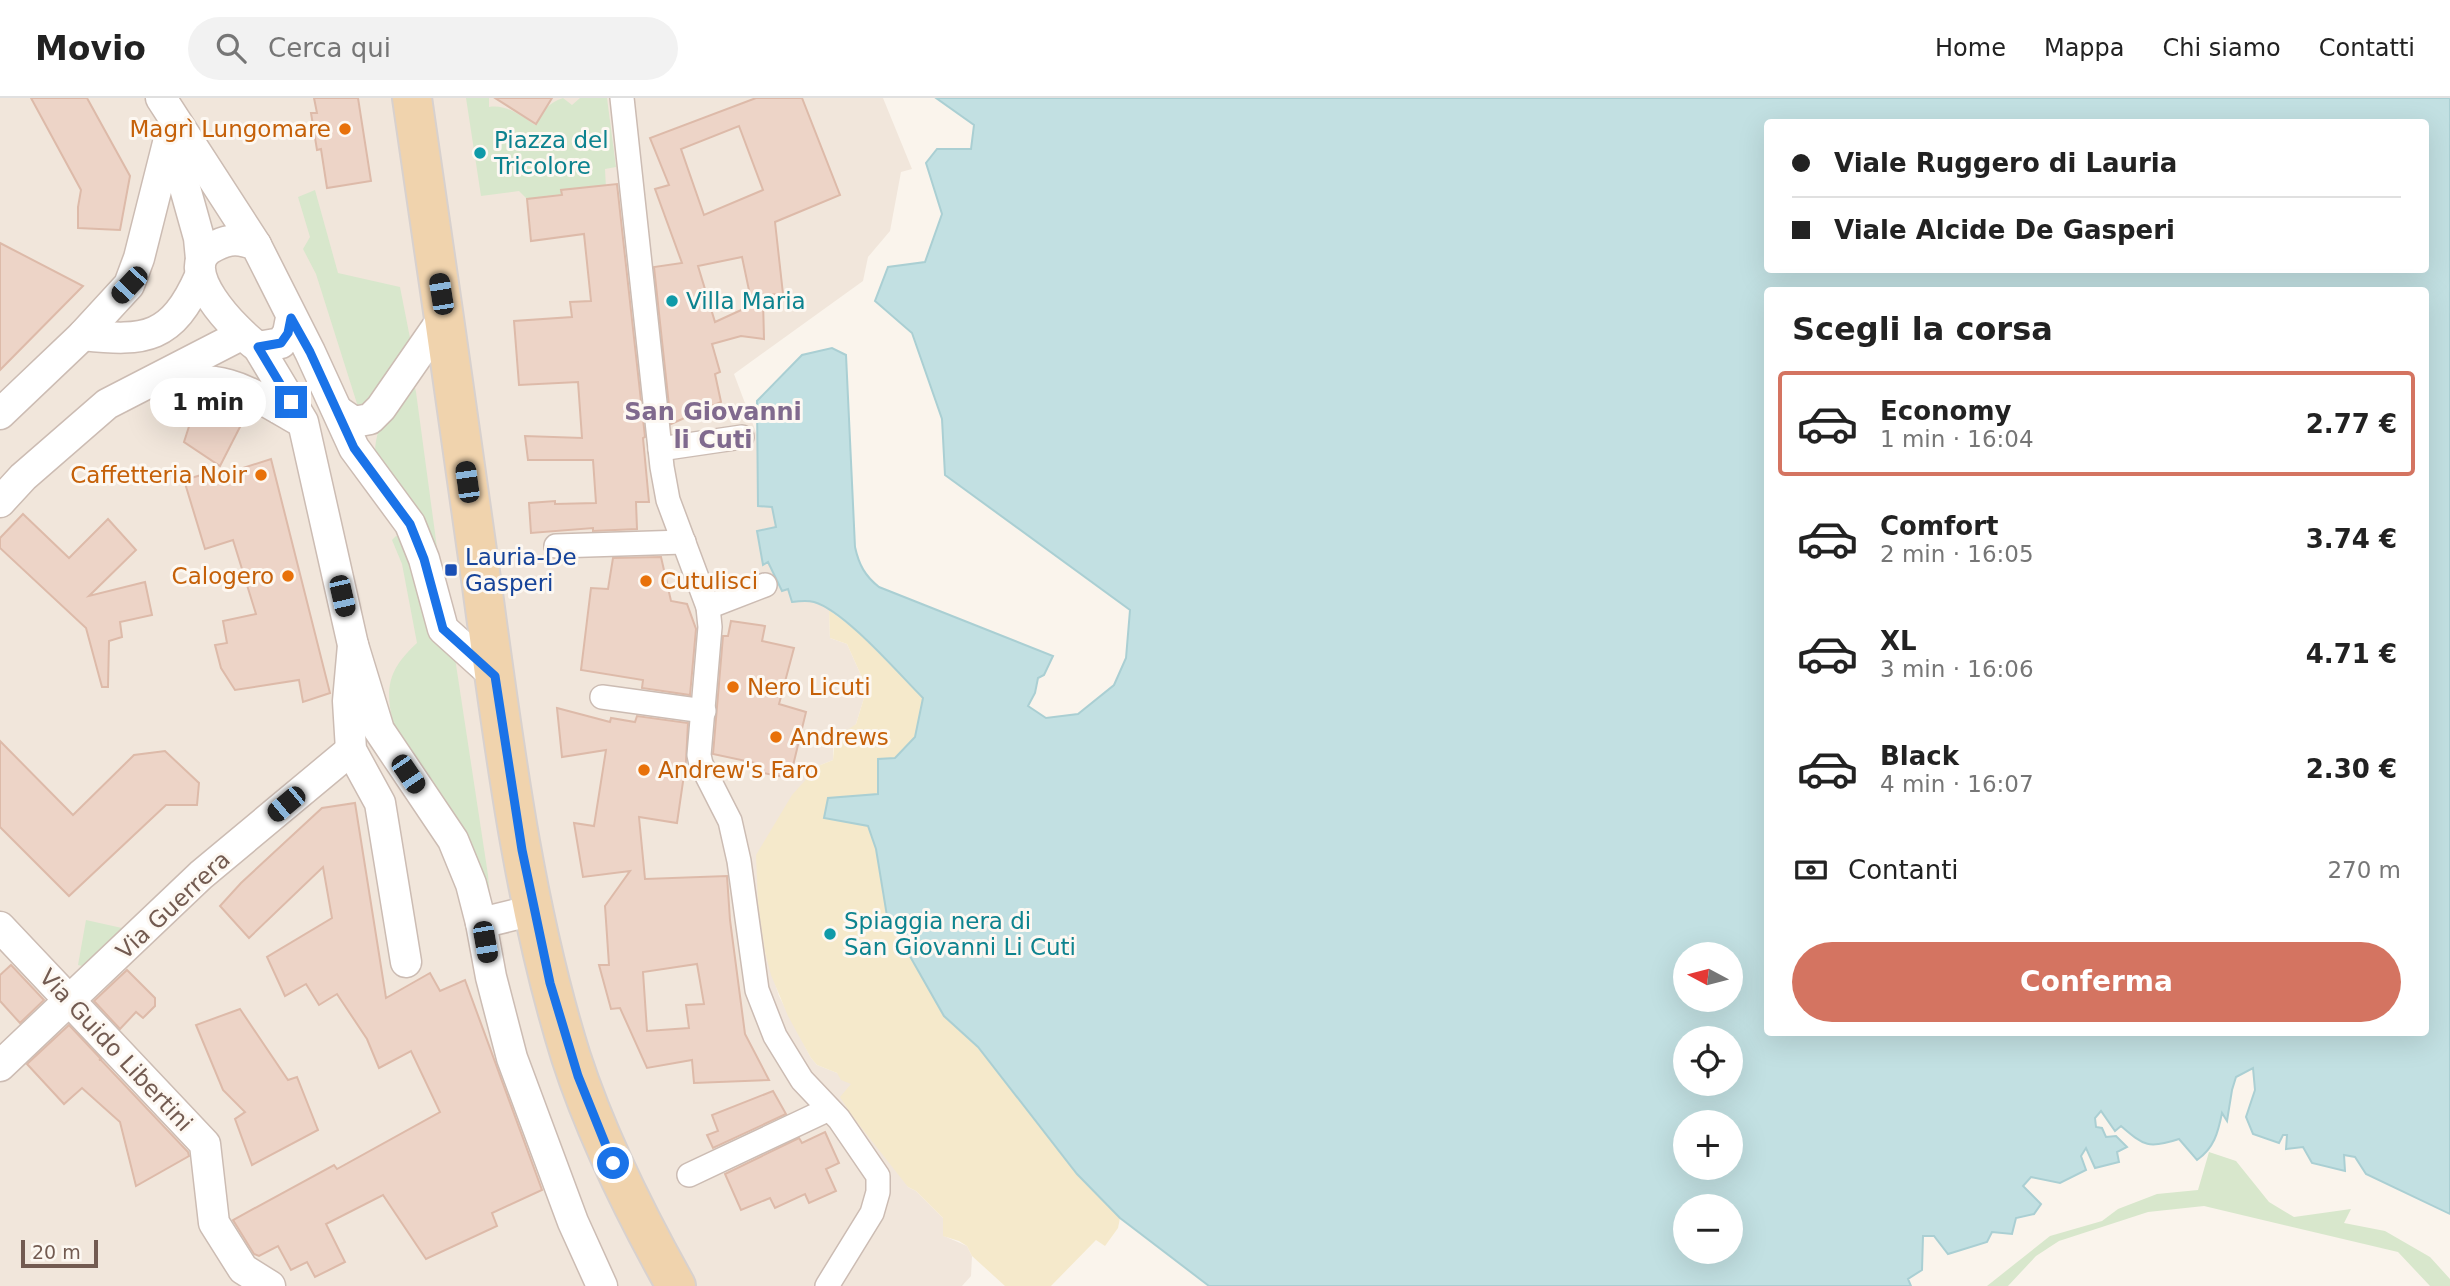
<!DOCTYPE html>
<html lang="it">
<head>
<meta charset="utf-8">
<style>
	:root { --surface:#fff; --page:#f2f2f2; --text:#222; --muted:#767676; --line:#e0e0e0; --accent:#d47461 }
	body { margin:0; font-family:"DejaVu Sans",sans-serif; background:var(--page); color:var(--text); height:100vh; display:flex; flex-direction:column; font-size:26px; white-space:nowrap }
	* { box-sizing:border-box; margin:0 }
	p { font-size:23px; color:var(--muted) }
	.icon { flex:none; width:38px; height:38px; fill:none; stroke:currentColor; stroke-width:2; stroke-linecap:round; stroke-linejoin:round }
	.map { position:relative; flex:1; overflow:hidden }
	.sheet { position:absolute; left:1764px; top:189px; width:665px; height:749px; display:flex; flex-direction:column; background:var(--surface); border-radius:7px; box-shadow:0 7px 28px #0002 }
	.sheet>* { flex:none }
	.top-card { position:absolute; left:1764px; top:21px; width:665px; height:154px; border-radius:7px; box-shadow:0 7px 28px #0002; display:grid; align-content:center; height:154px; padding:0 28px; background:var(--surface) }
	.needle { width:46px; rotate:277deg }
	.tools { position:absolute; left:1673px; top:844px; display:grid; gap:14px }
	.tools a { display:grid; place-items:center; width:70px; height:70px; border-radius:50%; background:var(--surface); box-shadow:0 7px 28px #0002; font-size:35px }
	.scale { position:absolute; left:21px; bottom:18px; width:77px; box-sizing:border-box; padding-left:7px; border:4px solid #735b51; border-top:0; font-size:19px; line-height:24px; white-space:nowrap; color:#735b51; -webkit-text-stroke:5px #fdf8f2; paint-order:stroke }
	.end { position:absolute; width:32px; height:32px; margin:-16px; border:9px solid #1a73e8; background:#fff; box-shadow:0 0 0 4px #fff }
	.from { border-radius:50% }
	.bubble { position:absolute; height:49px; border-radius:24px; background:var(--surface); box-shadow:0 7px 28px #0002; font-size:23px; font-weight:600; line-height:49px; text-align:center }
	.car { position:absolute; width:21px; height:42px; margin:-21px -10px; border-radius:9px; box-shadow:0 0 5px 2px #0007; background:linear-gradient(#222 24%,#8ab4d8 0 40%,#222 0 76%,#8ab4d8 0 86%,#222 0) }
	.top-card b { display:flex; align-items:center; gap:24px; height:66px; font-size:26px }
	.top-card b+b { border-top:2px solid var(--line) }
	.top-card i { width:18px; height:18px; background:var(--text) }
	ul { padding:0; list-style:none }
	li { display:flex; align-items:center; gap:21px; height:105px; margin:0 14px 10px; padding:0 14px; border:4px solid transparent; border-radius:7px }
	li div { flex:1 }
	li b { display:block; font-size:26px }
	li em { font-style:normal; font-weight:600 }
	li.selected { border-color:var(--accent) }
	li>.icon { width:63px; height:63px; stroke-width:1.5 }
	h2 { padding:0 28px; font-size:32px; line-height:84px }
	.pay { display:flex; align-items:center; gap:18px; height:77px; padding:0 28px; font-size:26px }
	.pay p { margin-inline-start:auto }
	.button { display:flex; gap:14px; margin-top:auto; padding:14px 28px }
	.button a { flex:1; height:80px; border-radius:42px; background:var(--accent); color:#fff; font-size:28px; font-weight:600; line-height:80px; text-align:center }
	header { display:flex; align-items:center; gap:42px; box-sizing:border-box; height:98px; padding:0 35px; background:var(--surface); border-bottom:2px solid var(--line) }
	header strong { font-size:33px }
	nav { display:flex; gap:38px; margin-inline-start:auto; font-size:24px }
	.search { width:490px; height:63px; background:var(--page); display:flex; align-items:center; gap:18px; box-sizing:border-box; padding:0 24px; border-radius:38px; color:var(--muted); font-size:26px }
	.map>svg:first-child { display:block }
	.residential { fill:#f1e6db }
	.green { fill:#d8e7cc }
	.sand { fill:#f5e9cb }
	.water { fill:#c2e0e2; stroke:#aacfd3; stroke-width:2; fill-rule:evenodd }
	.building { fill:#edd4c7; stroke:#ddbaa9; stroke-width:2; fill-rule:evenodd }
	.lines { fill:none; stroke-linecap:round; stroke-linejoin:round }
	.pedestrian-casing { stroke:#ccbcb3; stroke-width:26 }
	.minor-casing { stroke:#ccbcb3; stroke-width:33 }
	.primary-casing { stroke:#d8d1ce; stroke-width:42 }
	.pedestrian { stroke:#fff; stroke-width:23 }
	.minor { stroke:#fff; stroke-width:30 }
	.primary { stroke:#f0d3ad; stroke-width:38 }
	.route { stroke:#1a73e8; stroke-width:9 }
	.food-dot { fill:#e8710a; stroke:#fdf8f2; stroke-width:2.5 }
	.culture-dot { fill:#0f9aa8; stroke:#fdf8f2; stroke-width:2.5 }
	.transit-dot { fill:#1a4fb4; stroke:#fdf8f2; stroke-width:2.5 }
	.labels { text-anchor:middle; stroke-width:6; stroke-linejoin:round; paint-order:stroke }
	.food-label { font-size:23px; fill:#c56008; stroke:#fdf8f2; text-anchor:start }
	.culture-label { font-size:23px; fill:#0d838f; stroke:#fdf8f2; text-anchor:start }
	.transit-label { font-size:23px; fill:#164399; stroke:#fdf8f2; text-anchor:start }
	.street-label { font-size:23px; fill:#735b51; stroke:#fdf8f2 }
	.neighbourhood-label { font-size:24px; font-weight:bold; fill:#806a8e; stroke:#fdf8f2 }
</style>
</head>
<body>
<header>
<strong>Movio</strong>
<div class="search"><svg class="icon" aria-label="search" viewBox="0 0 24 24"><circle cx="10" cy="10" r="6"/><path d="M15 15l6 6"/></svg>Cerca qui</div>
<nav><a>Home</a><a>Mappa</a><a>Chi siamo</a><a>Contatti</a></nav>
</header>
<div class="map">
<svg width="2450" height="1188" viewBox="0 0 2450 1188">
	<rect width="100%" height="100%" fill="#faf4ec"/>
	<!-- residential -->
	<path class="residential" d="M 0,0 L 883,0 L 912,71 L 901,74 L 890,133 L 868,159 L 863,183 L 734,276 L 757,337 L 758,407 L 772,409 L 776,429 L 757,434 L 764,466 L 768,464 L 782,493 L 788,491 L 792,503 L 812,503 L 829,512 L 830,540 L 847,546 L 864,584 L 864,600 L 856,626 L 833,649 L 833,662 L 818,668 L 765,854 L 779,898 L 811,960 L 817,967 L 837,975 L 852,986 L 908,1089 L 916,1093 L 943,1120 L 944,1138 L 967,1148 L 972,1158 L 971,1178 L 962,1188 L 0,1188 Z"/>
	<!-- green -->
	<g class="green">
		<path d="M 466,0 L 489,0 L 489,9 C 507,6 521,18 535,27 C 542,14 548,5 563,0 L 572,7 L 580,0 L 607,0 L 616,69 L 605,71 L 606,90 L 572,95 L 571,91 L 562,92 L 562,97 L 527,101 L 519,93 L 481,98 Z"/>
		<path d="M 315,92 L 338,175 L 400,189 L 411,245 L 370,313 L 359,312 L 316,176 L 303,151 L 310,139 L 298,99 Z"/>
		<path d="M 412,276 L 416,294 L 447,524 L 375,354 C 376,323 395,300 412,276 Z"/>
		<path d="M 396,438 L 403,440 L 455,560 L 488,777 L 490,800 L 393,624 C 384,588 390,570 417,545 L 402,466 L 392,442 Z"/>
		<path d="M 86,822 L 122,830 L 86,867 L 82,868 L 78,867 Z"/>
		<path d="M 2209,1054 L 2236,1063 L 2269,1104 L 2294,1119 L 2351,1111 L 2344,1125 L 2385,1133 L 2430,1159 L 2450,1181 L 2450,1188 L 2430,1188 L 2398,1154 L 2204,1108 L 2148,1114 L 2059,1143 L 2036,1158 L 2008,1188 L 1987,1188 L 2050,1138 L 2102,1123 L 2118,1111 L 2157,1096 L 2198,1092 Z"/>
	</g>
	<!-- sand -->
	<path class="sand" d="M 829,512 L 857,533 L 923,600 L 915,639 L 895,661 L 878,696 L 828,700 L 868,728 L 876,751 L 883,798 L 944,918 L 978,949 L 1077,1076 L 1120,1120 L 1118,1130 L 1105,1148 L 1096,1142 L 1051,1188 L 1005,1188 L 972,1158 L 967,1148 L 959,1143 L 943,1138 L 943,1120 L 916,1093 L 908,1089 L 853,1019 L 840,999 L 851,986 L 841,982 L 837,975 L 817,967 L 811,960 L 788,918 L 771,877 L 765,854 L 758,806 L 756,757 L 792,697 L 818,668 L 833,662 L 835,635 L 849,631 L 856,626 L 864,600 L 864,584 L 847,546 L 830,540 Z"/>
	<!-- water -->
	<path class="water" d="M 936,0 L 2450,0 L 2450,1116 L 2366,1076 L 2355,1059 L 2344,1057 L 2345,1073 L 2312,1065 L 2303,1049 L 2286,1051 L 2287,1037 L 2283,1037 L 2279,1045 L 2253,1036 L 2246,1019 L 2255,992 L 2253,970 L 2236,979 L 2232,992 L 2227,1023 L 2222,1015 C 2218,1035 2214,1050 2197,1062 L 2179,1041 C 2149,1051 2144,1048 2121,1028 L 2115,1033 L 2101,1013 L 2095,1020 L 2096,1029 L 2102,1030 L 2106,1039 L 2116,1038 L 2127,1049 L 2117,1054 L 2119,1064 L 2095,1070 L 2086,1050 L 2081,1058 L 2086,1072 L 2060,1085 L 2031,1079 L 2023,1088 L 2041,1106 L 2034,1116 L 2016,1120 L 2012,1136 L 1992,1134 L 1987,1144 L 1948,1156 L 1934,1138 L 1923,1138 L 1922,1172 L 1908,1181 L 1911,1188 L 1209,1188 L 1120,1120 L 1077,1076 L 978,949 L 944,918 L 887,818 L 876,751 L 868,728 L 824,720 L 828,700 L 878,696 L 878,661 L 895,660 L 915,639 L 923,600 C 898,575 845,513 814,504 C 807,502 799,503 792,504 L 788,491 L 782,493 L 768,464 L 763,467 L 757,433 L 776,429 L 772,409 L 758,408 L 757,303 L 802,257 L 832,250 L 846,257 L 855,449 C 859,467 865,478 879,489 L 1053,558 L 1044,577 L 1038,580 L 1035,595 L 1028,608 L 1046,620 L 1078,616 L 1114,587 L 1126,560 L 1130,512 L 945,377 L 942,321 L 912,235 L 875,203 L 888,169 L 925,164 L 942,116 L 926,65 L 937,51 L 971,51 L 974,27 ZM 1768,24 L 2426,24 L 2426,172 L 1768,172 ZM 1768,192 L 2426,192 L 2426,934 L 1768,934 ZM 1685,856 L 1731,856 L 1731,901 L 1685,901 ZM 1685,940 L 1731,940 L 1731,985 L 1685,985 ZM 1685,1024 L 1731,1024 L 1731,1069 L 1685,1069 ZM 1685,1108 L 1731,1108 L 1731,1153 L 1685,1153 Z"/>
	<!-- building -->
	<g class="building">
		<path d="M 31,0 L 87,0 L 130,78 L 120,132 L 78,130 L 78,109 L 81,92 Z"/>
		<path d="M 314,0 L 358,0 L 371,83 L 327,90 L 321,51 L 317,52 L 311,15 L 317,15 Z"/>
		<path d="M 495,0 L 552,0 L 536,26 Z"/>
		<path d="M 756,0 L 802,0 L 840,97 L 775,124 L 783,196 L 750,197 L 742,159 L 698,168 L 715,224 L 763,202 L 764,241 L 741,238 L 712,246 L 720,274 L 715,276 L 721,304 L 671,326 L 654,169 L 682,165 L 655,91 L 669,87 L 650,40 ZM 739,28 L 763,92 L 704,117 L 681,51 Z"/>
		<path d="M 617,86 L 645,339 L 643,340 L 649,404 L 636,404 L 637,431 L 593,433 L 593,430 L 531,435 L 529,405 L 555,403 L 555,406 L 596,405 L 593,362 L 528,362 L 525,338 L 582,340 L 578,284 L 519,287 L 514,223 L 572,219 L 570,204 L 591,203 L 584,136 L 531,143 L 527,101 L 562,97 L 561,92 Z"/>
		<path d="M 0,145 L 83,188 L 0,272 Z"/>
		<path d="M 221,308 L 241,327 L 220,368 L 184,344 L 193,316 Z"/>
		<path d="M 271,361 L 330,595 L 303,604 L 299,582 L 235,592 L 221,570 L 215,547 L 227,545 L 223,523 L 256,516 L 233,442 L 205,451 L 184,382 L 219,372 L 215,379 Z"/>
		<path d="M 23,416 L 69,460 L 108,421 L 136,452 L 89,498 L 145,484 L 152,517 L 120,524 L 122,539 L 109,543 L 108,589 L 102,589 L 86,530 L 0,450 L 0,440 Z"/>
		<path d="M 661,459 L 671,503 L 687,506 L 696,531 L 690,597 L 642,590 L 643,582 L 581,572 L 591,490 L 608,491 L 613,460 Z"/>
		<path d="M 731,523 L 765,528 L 762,543 L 794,550 L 779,606 L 806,614 L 790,680 L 758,674 L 760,666 L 713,656 L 723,538 L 728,538 Z"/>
		<path d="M 557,610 L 610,624 L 611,620 L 635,624 L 637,618 L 688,625 L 686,663 L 677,725 L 639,719 L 645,781 L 727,778 L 730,822 L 745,936 L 769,982 L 694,985 L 692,962 L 647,970 L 620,910 L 611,911 L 599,867 L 609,867 L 605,808 L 630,773 L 583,779 L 574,725 L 594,728 L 606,652 L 562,659 ZM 697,866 L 704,906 L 686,907 L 689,930 L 647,933 L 643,874 Z"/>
		<path d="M 0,643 L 73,717 L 134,657 L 165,653 L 199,685 L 197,707 L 166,707 L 69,798 L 0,729 Z"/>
		<path d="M 355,705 L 386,900 L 430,875 L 440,893 L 465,882 L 542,1092 L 492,1115 L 497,1128 L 426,1161 L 383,1097 L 326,1126 L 345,1164 L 315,1179 L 307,1164 L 291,1172 L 278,1148 L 259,1158 L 254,1156 L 233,1122 L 334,1067 L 337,1071 L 440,1014 L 411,953 L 379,970 L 367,941 L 337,896 L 319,907 L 306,886 L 285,898 L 267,859 L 332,820 L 323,769 L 249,840 L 220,808 L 241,785 L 322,710 Z"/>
		<path d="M 11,867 L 44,902 L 20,925 L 0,903 L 0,877 Z"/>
		<path d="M 127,872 L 155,900 L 155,908 L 143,920 L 136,914 L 120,931 L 94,903 Z"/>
		<path d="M 240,911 L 288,982 L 297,979 L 318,1032 L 252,1067 L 235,1021 L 245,1014 L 223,992 L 196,927 Z"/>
		<path d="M 69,927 L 101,961 L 99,962 L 101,962 L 188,1054 L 189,1058 L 136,1088 L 120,1024 L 82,990 L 64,1006 L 27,966 Z"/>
		<path d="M 773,993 L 786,1016 L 713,1050 L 707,1037 L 718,1033 L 712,1017 Z"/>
		<path d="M 825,1034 L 839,1065 L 826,1071 L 836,1093 L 809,1105 L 805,1096 L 775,1110 L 770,1100 L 741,1112 L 725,1076 L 799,1040 L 802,1045 Z"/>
	</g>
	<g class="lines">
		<!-- pedestrian casing -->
		<g class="pedestrian-casing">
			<g id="pedestrian">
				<path d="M 622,0 L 662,369 L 668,402 L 708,509 L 710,529 L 699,657 L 701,666 L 730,723 L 739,763 L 757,892 L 775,938 L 802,982 L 839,1021 L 878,1078 L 878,1094 L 872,1115 L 827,1188"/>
				<path d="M 660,351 L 742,339"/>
				<path d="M 556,448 L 684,444"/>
				<path d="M 708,509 L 765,487"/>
				<path d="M 602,599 L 704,613"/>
				<path d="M 689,1077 L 829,1011"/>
			</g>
		</g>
		<!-- minor casing -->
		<g class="minor-casing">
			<g id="minor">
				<path d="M 161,0 L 256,147"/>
				<path d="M 171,40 L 199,140 L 201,161"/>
				<path d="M 291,220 L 288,235 L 281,245 L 258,249 C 238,235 170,168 215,148 C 230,140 240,141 256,147 L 310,254 L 354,350 L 410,426 L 424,461 L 443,531 L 495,578"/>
				<path d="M 83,237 C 146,244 172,241 200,178"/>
				<path d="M 258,249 L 303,324 L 353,547 L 348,603 L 351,652 L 380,705 L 406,864"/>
				<path d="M 161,288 C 222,273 248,293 300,323"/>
				<path d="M 338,313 L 354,324 L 370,321 L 381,310 L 444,219"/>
				<path d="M 0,316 L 83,237 L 129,187 L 139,160 L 170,37"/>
				<path d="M 0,404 L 23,379 L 107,306 L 241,237"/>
				<path d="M 353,547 L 379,632 L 453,742 L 471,786 L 481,825 L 491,879 L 512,960 L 573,1124 L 602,1188"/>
				<path d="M 481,825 L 534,812"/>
				<path d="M 0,829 L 205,1046 L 214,1125 L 243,1171 L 270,1188"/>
				<path d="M 0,968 L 201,777 L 351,652"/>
			</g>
		</g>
		<!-- primary casing -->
		<g class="primary-casing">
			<path id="primary" d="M 412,0 C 436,160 458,321 481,481 C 503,640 523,806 571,959 C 597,1039 635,1115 676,1188"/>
		</g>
		<!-- pedestrian -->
		<use href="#pedestrian" class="pedestrian"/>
		<!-- minor -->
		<use href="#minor" class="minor"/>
		<!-- primary -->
		<use href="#primary" class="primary"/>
	</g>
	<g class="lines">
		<!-- route -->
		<path class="route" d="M 291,304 L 258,249 L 281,245 L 288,235 L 291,220 L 310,254 L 354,350 L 410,426 L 424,461 L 443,531 L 495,578 L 522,752 L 550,885 L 578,978 L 613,1065"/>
	</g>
	<!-- markers -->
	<g class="food-dot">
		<circle cx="345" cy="31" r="7"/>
		<circle cx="261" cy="377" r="7"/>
		<circle cx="288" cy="478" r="7"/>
		<circle cx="646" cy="483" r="7"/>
		<circle cx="733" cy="589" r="7"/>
		<circle cx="776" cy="639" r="7"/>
		<circle cx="644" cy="672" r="7"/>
	</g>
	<g class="culture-dot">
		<circle cx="480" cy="55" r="7"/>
		<circle cx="672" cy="203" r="7"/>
		<circle cx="830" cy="836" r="7"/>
	</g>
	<rect class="transit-dot" x="444" y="465" width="14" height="14" rx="3.5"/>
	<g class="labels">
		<!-- food labels -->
		<g class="food-label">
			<text x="331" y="39" text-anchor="end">Magrì Lungomare</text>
			<text x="247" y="385" text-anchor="end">Caffetteria Noir</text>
			<text x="274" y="486" text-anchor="end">Calogero</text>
			<text x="660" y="491">Cutulisci</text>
			<text x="747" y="597">Nero Licuti</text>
			<text x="790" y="647">Andrews</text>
			<text x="658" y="680">Andrew's Faro</text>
		</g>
		<!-- culture labels -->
		<g class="culture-label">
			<text x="494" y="50">Piazza del<tspan x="494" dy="26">Tricolore</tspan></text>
			<text x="686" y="211">Villa Maria</text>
			<text x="844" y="831">Spiaggia nera di<tspan x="844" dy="26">San Giovanni Li Cuti</tspan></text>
		</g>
		<!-- transit labels -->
		<g class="transit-label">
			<text x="465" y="467">Lauria-De<tspan x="465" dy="26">Gasperi</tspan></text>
		</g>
		<!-- street labels -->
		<g class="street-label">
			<text transform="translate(173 807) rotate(-43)" y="8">Via Guerrera</text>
			<text transform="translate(116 952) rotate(47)" y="8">Via Guido Libertini</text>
		</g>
		<!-- neighbourhood labels -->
		<g class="neighbourhood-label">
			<text x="713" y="322">San Giovanni<tspan x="713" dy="28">li Cuti</tspan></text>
		</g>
	</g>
</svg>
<div class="tools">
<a><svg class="needle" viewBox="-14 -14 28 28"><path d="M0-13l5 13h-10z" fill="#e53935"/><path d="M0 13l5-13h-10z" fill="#767676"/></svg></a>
<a><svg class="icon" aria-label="locate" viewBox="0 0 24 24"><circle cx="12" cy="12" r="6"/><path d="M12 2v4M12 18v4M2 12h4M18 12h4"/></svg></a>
<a>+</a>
<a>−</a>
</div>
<div class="scale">20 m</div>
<i class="end from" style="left:613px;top:1065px"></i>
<i class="end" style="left:291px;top:304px"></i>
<div class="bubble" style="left:150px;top:280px;width:116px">1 min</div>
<i class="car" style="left:129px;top:187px;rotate:223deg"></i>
<i class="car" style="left:441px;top:196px;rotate:351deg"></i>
<i class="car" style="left:467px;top:384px;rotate:352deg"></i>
<i class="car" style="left:342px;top:498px;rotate:167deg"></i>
<i class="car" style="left:408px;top:676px;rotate:146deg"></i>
<i class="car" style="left:286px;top:706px;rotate:230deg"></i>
<i class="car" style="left:485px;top:844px;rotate:170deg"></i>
<div class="top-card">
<b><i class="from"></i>Viale Ruggero di Lauria</b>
<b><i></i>Viale Alcide De Gasperi</b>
</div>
<section class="sheet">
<h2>Scegli la corsa</h2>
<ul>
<li class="selected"><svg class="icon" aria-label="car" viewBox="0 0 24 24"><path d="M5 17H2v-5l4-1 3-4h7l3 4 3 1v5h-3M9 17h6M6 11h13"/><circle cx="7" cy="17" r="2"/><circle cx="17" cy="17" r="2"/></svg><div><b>Economy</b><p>1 min · 16:04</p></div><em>2.77 €</em></li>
<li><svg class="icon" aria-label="car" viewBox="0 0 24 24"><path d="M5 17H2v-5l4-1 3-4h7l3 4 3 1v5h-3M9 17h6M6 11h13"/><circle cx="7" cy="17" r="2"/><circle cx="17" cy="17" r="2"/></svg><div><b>Comfort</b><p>2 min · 16:05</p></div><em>3.74 €</em></li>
<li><svg class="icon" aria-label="car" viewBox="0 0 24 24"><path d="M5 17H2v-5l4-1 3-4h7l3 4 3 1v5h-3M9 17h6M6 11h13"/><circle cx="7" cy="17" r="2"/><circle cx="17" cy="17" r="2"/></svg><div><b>XL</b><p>3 min · 16:06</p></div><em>4.71 €</em></li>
<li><svg class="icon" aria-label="car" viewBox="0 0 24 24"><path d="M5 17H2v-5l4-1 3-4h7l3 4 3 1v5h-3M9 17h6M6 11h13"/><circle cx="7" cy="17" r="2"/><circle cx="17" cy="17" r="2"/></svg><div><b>Black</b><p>4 min · 16:07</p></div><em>2.30 €</em></li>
</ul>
<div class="pay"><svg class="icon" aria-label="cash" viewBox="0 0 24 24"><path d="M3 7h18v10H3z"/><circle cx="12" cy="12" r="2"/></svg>Contanti<p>270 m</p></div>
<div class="button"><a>Conferma</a></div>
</section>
</div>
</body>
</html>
